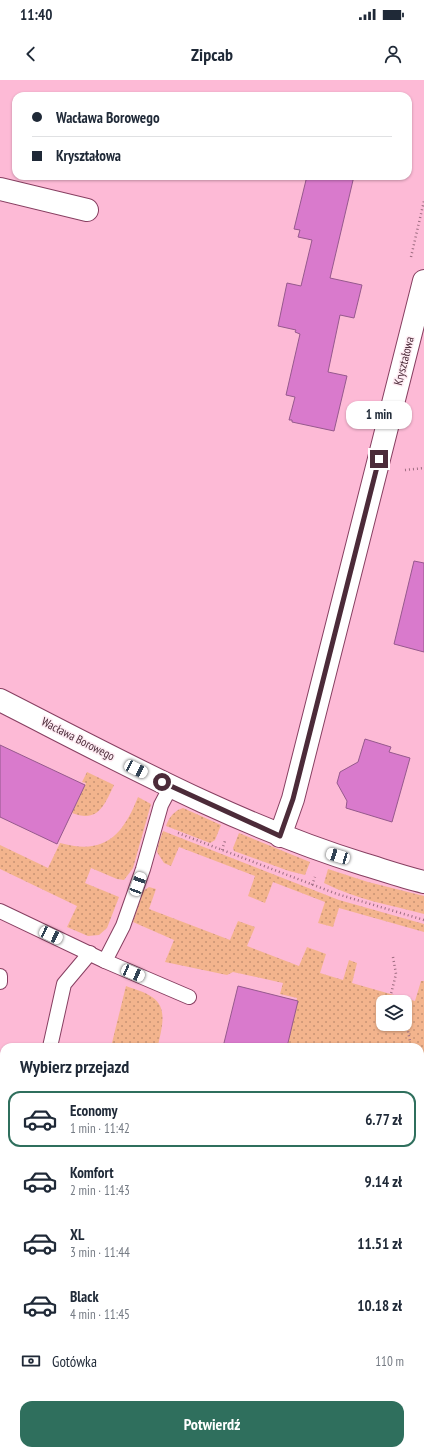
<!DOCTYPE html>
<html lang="pl">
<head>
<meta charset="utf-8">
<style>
	:root { --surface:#fff; --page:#f6f6f7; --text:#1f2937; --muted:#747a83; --line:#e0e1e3; --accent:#2f6f5d }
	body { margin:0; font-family:"PT Sans Narrow",sans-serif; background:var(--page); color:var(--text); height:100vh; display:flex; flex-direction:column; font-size:15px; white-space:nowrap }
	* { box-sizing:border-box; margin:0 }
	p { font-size:13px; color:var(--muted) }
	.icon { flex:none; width:22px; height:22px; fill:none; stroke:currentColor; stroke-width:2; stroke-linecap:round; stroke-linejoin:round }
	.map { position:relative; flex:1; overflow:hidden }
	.details { position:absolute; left:0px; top:963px; width:424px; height:412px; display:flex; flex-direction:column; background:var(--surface); border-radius:12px 12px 0 0; box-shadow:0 1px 3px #0004 }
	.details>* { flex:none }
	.top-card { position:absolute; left:12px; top:12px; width:400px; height:88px; border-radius:12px; box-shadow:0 1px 3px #0004; display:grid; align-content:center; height:88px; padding:0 20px; background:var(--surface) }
	.controls { position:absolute; left:376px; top:915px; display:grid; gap:8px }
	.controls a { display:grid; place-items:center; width:36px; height:36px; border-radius:8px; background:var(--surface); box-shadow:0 1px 3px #0004; font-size:20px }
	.end { position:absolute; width:18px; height:18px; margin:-9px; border:5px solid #4c2b39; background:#fff; box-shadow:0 0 0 2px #fff }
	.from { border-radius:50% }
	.bubble { position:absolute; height:28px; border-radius:12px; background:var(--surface); box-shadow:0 1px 3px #0004; font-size:13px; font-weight:600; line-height:28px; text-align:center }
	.car { position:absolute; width:12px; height:24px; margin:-12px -6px; border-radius:5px; box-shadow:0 0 3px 1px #0007; background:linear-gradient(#fff 24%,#345 0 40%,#fff 0 76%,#345 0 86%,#fff 0) }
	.top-card b { display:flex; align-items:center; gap:14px; height:38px; font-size:15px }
	.top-card b+b { border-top:1px solid var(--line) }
	.top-card i { width:10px; height:10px; background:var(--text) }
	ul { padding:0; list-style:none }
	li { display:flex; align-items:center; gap:12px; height:56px; margin:0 8px 6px; padding:0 12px; border:2px solid transparent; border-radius:12px }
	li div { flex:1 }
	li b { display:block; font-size:15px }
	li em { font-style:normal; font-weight:600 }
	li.current { border-color:var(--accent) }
	li>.icon { width:36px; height:36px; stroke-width:1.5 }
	h2 { padding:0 20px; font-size:18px; line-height:48px }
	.pay { display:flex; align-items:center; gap:10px; height:44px; padding:0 20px; font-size:15px }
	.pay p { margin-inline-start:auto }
	.action { display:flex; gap:8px; margin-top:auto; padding:8px 20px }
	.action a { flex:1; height:46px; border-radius:12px; background:var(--accent); color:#fff; font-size:16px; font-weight:600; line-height:46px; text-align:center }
	.status { display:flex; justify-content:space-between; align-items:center; height:28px; padding:0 20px; background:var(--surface); direction:ltr }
	.status svg { height:11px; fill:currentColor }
	header { display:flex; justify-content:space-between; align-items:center; height:52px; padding:0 20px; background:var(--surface); font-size:18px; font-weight:600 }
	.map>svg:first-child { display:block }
	.grass { fill:url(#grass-dots); fill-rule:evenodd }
	.building { fill:#d97acc; stroke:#96598d }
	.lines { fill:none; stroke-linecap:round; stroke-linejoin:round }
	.lane-casing { stroke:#873f61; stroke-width:16 }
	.street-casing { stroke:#873f61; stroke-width:24 }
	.secondary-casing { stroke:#873f61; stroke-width:24 }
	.path { stroke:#9e6d82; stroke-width:2.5; stroke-dasharray:1 3; stroke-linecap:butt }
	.lane { stroke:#fff; stroke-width:14 }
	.street { stroke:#fff; stroke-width:22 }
	.secondary { stroke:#eceeca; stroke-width:22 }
	.route { stroke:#4c2b39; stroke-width:5 }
	.labels { text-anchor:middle; stroke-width:3; stroke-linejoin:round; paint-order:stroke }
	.street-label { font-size:12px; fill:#4c2b39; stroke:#feecf3 }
</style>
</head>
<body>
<div class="status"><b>11:40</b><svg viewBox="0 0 49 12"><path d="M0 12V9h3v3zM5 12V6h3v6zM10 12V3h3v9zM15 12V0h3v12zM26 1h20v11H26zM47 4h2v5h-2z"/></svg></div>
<header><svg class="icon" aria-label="back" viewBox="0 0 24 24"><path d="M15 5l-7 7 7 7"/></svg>Zipcab<svg class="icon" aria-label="person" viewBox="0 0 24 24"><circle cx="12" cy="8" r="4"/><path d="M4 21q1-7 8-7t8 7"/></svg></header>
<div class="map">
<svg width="424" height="1375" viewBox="0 0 424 1375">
	<defs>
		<pattern id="grass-dots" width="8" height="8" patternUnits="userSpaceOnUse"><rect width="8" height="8" fill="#f3b48d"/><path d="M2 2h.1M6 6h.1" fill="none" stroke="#c79374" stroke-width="1.8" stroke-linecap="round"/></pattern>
	</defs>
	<rect width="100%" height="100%" fill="#fdbad6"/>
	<!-- grass -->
	<g class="grass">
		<path d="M 87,692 L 114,705 C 104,726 98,743 72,733 L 86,703 L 82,702 Z"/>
		<path d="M 138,717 L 151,724 L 133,788 L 124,800 L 117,799 L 91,788 L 85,803 L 119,817 L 107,848 L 99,855 L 88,856 L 67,847 L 77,826 L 0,789 L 0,765 L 48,788 L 60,763 C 104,775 122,757 138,717 Z"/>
		<path d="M 183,728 L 221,745 L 215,760 L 210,763 L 166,746 C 169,737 174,731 183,728 Z"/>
		<path d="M 163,751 L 339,820 L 424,844 L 424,852 L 339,828 L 333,847 L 318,843 L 325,822 L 273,802 L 265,823 L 248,816 L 255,796 L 179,767 L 171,786 L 164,783 L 157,772 L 159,762 Z"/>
		<path d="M 239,753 L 310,782 L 305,795 L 289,791 L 234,771 L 233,768 Z"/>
		<path d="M 328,789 L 368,802 L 424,816 L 424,834 C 390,825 355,819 324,803 Z"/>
		<path d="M 149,807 L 156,809 L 149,829 L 230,860 L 238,841 L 255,847 L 247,866 L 299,886 L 307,867 L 326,874 L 320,893 L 343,900 L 349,880 L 357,883 L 352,903 L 415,921 L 421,901 L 424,901 L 424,1034 L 420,1044 L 420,967 L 286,967 L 297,918 L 280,914 L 283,903 L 233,892 L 227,895 L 165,882 L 174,860 L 133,842 L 143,811 ZM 383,922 L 405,922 L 405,944 L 383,944 Z"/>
		<path d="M 126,906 C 134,909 145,912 152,917 C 169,928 161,950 158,966 L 159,967 L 111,967 Z"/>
		<path d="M 0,1110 L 4,1111 L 4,1296 L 0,1295 Z"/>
		<path d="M 424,1111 L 424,1300 L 420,1297 L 420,1121 Z"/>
		<path d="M 0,1355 L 4,1356 L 4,1371 L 65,1371 L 81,1375 L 0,1375 Z"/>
		<path d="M 314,1371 L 415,1371 L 424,1373 L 424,1375 L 330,1375 Z"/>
	</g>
	<!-- building -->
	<g class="building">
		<path d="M 307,96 L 354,96 L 330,198 L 362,205 L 354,238 L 340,235 L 328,292 L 347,296 L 334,351 L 292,342 L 292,340 L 289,340 L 295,317 L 286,315 L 300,254 L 295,252 L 296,250 L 278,246 L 287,203 L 301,206 L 312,160 L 298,157 L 300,150 L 294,149 Z"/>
		<path d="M 414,481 L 424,483 L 424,572 L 394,564 Z"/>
		<path d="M 365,659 L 391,667 L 389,672 L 410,678 L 392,742 L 346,728 L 347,721 L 337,703 L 340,692 L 358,682 Z"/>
		<path d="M 0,665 L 85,705 L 57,764 L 0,737 Z"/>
		<path d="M 238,906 L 298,921 L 287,967 L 223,967 Z"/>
	</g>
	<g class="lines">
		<!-- lane casing -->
		<g class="lane-casing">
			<g id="lane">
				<path d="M 0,831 L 105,881 L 189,917"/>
				<path d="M 105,881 L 123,846 L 143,789 L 161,725 L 171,706"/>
				<path d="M 0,896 L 0,902"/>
				<path d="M 50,967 L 64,904 L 90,873"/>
			</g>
		</g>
		<!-- street casing -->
		<g class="street-casing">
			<g id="street">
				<path d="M 0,109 L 87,130"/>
				<path d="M 0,620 C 118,680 236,745 363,784 C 383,790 403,797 424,802"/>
				<path d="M 280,756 L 293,719 L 424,201"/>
				<path d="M 420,1074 L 424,1064"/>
				<path d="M 237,1375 L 238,1371"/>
			</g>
		</g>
		<!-- secondary casing -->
		<g class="secondary-casing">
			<g id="secondary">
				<path d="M 0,1334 L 4,1335"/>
				<path d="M 152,1371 L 168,1375"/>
			</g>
		</g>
		<!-- path -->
		<g class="path">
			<path d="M 411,177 L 424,121"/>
			<path d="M 405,390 L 424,388"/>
			<path d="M 178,753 L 337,814 L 424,840"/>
			<path d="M 222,770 L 225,761"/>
			<path d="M 312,805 L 315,797"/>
			<path d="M 393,877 L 396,894 L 391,914 L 395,922"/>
			<path d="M 405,944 L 408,951 L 411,967"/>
			<path d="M 420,1020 L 423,1038"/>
			<path d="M 420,1316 L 424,1317"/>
		</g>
		<!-- lane -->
		<use href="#lane" class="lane"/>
		<!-- street -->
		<use href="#street" class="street"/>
		<!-- secondary -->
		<use href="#secondary" class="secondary"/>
	</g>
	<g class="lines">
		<!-- route -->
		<path class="route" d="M 162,702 L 280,756 L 293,719 L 379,379"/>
	</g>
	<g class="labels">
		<!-- street labels -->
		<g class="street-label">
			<text transform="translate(404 281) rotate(-76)" y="4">Kryształowa</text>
			<text transform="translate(78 659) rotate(27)" y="4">Wacława Borowego</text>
		</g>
	</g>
</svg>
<div class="controls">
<a><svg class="icon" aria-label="layers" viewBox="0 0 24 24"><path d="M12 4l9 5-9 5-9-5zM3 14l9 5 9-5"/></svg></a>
</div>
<i class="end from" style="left:162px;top:702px"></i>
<i class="end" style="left:379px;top:379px"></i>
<div class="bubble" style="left:346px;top:321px;width:66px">1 min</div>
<i class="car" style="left:136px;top:689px;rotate:117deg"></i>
<i class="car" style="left:338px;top:776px;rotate:287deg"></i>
<i class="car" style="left:138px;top:804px;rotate:20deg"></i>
<i class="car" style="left:51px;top:855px;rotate:115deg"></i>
<i class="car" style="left:133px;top:893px;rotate:113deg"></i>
<div class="top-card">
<b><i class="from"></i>Wacława Borowego</b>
<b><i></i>Kryształowa</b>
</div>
<section class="details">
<h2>Wybierz przejazd</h2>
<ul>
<li class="current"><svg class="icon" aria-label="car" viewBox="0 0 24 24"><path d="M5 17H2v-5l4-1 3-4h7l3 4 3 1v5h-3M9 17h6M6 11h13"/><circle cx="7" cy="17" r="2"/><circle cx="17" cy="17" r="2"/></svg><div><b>Economy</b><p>1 min · 11:42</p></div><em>6.77 zł</em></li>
<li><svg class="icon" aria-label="car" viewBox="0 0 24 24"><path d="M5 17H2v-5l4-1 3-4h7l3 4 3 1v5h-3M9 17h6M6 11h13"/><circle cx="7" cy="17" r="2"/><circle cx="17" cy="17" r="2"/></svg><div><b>Komfort</b><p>2 min · 11:43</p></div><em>9.14 zł</em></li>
<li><svg class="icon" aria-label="car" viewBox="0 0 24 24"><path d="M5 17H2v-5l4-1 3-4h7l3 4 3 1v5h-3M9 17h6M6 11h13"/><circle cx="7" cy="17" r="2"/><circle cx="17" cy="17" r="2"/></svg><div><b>XL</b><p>3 min · 11:44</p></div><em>11.51 zł</em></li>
<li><svg class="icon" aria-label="car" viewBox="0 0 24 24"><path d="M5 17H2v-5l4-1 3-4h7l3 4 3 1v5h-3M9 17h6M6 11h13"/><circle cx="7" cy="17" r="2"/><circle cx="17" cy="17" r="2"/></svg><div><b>Black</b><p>4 min · 11:45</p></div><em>10.18 zł</em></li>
</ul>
<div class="pay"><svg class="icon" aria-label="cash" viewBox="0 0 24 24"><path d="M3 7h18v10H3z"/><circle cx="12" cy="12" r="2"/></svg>Gotówka<p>110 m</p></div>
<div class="action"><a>Potwierdź</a></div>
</section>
</div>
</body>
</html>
